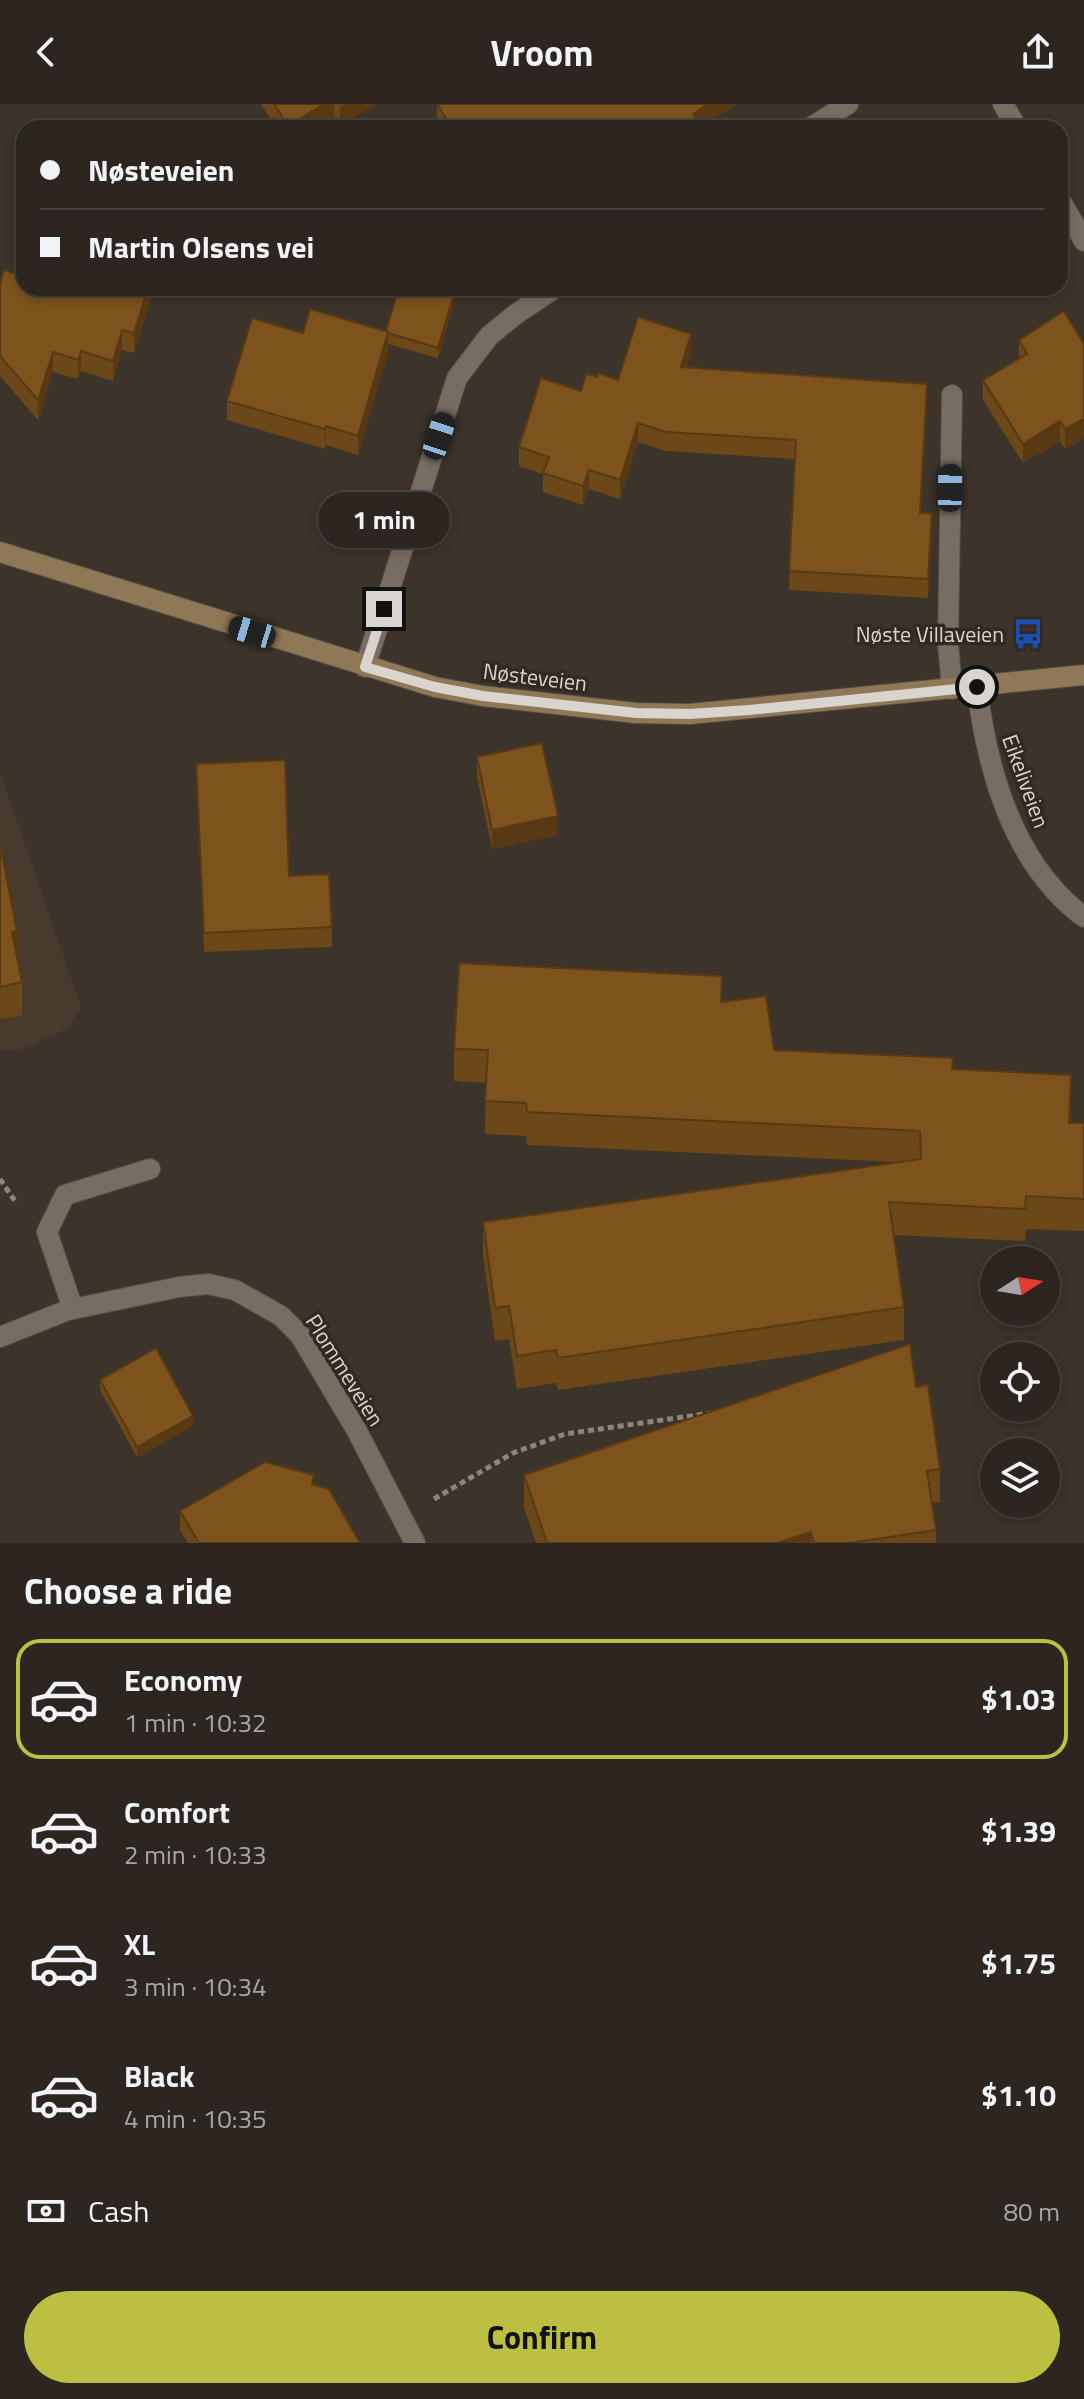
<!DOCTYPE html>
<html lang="en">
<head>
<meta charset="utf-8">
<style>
	:root { --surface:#2d2620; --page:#39322d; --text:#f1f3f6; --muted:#a7a5a5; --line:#48433e; --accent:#bdbf43 }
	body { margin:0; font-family:"Titillium Web",sans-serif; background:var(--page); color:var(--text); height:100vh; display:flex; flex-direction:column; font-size:30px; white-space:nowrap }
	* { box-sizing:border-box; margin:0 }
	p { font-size:26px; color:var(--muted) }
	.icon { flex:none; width:44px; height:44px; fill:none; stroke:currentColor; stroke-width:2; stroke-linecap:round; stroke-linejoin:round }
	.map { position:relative; height:1439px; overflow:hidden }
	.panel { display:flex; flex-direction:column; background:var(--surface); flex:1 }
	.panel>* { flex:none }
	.banner { position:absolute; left:16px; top:16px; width:1052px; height:176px; border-radius:24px; box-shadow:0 4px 12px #0003,0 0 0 2px var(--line); display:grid; align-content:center; height:176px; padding:0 24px; background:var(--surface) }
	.needle { width:52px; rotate:78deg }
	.tools { position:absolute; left:980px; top:1142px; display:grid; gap:16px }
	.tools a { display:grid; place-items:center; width:80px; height:80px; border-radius:50%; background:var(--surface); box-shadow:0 4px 12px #0003,0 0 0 2px var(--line); font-size:40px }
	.end { position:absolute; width:36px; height:36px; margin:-18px; border:10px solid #dad4cf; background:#111; box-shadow:0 0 0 4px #111 }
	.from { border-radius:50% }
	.bubble { position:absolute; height:56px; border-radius:28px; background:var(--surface); box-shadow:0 4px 12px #0003,0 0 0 2px var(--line); font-size:26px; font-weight:700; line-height:56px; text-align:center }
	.car { position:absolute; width:24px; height:48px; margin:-24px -12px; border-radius:10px; box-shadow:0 0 6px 2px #0007; background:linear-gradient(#222 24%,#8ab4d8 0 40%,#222 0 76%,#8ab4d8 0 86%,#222 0) }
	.banner b { display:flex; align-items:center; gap:28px; height:76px; font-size:30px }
	.banner b+b { border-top:2px solid var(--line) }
	.banner i { width:20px; height:20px; background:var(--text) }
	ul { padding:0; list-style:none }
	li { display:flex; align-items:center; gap:24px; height:120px; margin:0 16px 12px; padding:0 8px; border:4px solid transparent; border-radius:24px }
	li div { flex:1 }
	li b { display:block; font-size:30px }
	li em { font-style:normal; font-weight:700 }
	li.on { border-color:var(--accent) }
	li>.icon { width:72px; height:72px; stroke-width:1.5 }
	h2 { padding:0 24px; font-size:36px; line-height:96px }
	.pay { display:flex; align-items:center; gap:20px; height:88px; padding:0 24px; font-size:30px }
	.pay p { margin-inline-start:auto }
	.button { display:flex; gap:16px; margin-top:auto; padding:16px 24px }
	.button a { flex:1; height:92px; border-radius:48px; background:var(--accent); color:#111; font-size:32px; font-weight:700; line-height:92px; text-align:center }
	header { display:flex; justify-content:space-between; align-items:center; height:104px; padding:0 24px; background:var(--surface); font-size:36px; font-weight:700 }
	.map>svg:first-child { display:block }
	.built { fill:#483b2d }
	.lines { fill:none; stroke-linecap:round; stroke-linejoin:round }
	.lane-casing { stroke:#564f48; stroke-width:22 }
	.street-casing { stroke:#564f48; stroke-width:22 }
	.secondary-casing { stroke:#564f48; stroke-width:22 }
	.path { stroke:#8c847d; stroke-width:5; stroke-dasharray:6 4; stroke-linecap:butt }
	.lane { stroke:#776d63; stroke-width:20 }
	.street { stroke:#776d63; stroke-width:20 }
	.secondary { stroke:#907856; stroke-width:20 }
	.wall { fill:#6c4718 }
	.shaded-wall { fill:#583914 }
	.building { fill:#7d521c; stroke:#583914; stroke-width:2 }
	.route { stroke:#dad4cf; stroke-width:10 }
	.labels { text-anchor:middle; stroke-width:7; stroke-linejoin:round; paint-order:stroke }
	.poi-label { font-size:22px; fill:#dad4cf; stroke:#322921; text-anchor:end }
	.street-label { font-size:22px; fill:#dad4cf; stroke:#322921 }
</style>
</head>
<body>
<header><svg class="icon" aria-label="back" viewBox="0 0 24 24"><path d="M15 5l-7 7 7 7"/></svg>Vroom<svg class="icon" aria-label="share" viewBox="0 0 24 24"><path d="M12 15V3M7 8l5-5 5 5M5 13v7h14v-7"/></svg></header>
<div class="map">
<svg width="1084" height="1439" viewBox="0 0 1084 1439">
	<rect width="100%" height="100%" fill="#3c332a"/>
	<!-- built -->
	<path class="built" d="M 0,668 L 81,903 L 67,925 L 22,945 L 0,946 Z"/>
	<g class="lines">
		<!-- lane casing -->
		<g class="lane-casing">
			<g id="lane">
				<path d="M 952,585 L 948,539 L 952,291"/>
				<path d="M 73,1205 L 47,1128 L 65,1091 L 150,1065"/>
			</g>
		</g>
		<!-- street casing -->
		<g class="street-casing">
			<g id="street">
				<path d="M 1003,0 L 1017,24"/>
				<path d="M 810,24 L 848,0"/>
				<path d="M 1060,96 L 1084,137"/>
				<path d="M 365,563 L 457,274 L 489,232 L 516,210 L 555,184"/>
				<path d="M 977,583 C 987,666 1014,761 1084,813"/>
				<path d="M 0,1233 L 68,1206 L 179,1183 L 208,1180 L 235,1186 L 281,1212 L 300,1231 L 357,1327 L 415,1439"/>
			</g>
		</g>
		<!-- secondary casing -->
		<g class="secondary-casing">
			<path id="secondary" d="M 0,448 L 435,583 L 483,592 L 636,609 L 690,610 L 1084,571"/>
		</g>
		<!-- path -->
		<g class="path">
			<path d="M 0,1075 L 17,1100"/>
			<path d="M 434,1395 L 513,1349 L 565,1330 L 711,1309"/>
		</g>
		<!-- lane -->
		<use href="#lane" class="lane"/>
		<!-- street -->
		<use href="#street" class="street"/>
		<!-- secondary -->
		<use href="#secondary" class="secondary"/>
	</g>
	<!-- wall -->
	<g class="wall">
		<path d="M 261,0 L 376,0 L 340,22 L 334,14 L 317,24 L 276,24 Z"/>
		<path d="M 437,0 L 737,0 L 700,23 L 701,24 L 441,24 L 437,18 Z"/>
		<path d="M 0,181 L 24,184 L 154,184 L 134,249 L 122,246 L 113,277 L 81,267 L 78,275 L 53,268 L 38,316 L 0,272 Z"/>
		<path d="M 453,203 L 438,254 L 388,240 L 388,248 L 358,351 L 326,341 L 325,345 L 227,316 L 227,297 L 303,229 L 386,227 Z"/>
		<path d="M 1019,236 L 1084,240 L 1084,334 L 1065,345 L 1060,337 L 1023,359 L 983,296 L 983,276 L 1019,255 Z"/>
		<path d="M 691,248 L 687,263 L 927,299 L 921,409 L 932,428 L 928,494 L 789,486 L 795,355 L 666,347 L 638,338 L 620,395 L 589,385 L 583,401 L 543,388 L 543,370 L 519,362 L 519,343 L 597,273 L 618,276 Z"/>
		<path d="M 477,653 L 558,731 L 492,745 L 477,673 Z"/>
		<path d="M 196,660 L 332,823 L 332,843 L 204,848 Z"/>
		<path d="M 0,740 L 22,878 L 22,911 L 0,915 Z"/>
		<path d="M 722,898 L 774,946 L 953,965 L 1071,1003 L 1070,1019 L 1084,1019 L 1084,1127 L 1026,1125 L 1025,1137 L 894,1131 L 904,1203 L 904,1236 L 558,1286 L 556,1279 L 517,1285 L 509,1235 L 495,1237 L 483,1151 L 483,1118 L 896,1058 L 527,1041 L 526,1032 L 485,1030 L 486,979 L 454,977 L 454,945 Z"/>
		<path d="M 100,1276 L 193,1322 L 137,1353 L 100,1286 Z"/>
		<path d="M 916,1283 L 940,1365 L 940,1398 L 932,1399 L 936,1426 L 936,1439 L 536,1439 L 524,1404 L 524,1371 Z"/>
		<path d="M 314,1380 L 360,1439 L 188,1439 L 180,1426 L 180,1407 Z"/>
	</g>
	<!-- shaded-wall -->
	<g class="shaded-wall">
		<path d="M 324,0 L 334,0 L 334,14 L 317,24 L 288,24 L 288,22 Z"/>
		<path d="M 344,0 L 376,0 L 340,22 L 340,3 Z"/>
		<path d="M 709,0 L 737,0 L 699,24 L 693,10 Z"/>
		<path d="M 148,184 L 154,184 L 134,249 L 134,229 Z"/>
		<path d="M 453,193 L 453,203 L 438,254 L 438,244 Z"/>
		<path d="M 122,226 L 122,246 L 113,277 L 113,257 Z"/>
		<path d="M 388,228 L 388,248 L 358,351 L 358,332 Z"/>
		<path d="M 691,230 L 691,248 L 681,282 L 681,263 Z"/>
		<path d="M 81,247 L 81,267 L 78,275 L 78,256 Z"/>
		<path d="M 53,248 L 53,268 L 38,316 L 38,296 Z"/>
		<path d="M 927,280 L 927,299 L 920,428 L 920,409 Z"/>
		<path d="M 1084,315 L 1084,334 L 1065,345 L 1065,325 Z"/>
		<path d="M 1060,317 L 1060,337 L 1023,359 L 1023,340 Z"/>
		<path d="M 638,319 L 638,338 L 620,395 L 620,376 Z"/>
		<path d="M 326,322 L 326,341 L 325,345 L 325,325 Z"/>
		<path d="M 589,366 L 589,385 L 583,401 L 583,382 Z"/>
		<path d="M 932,409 L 932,428 L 928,494 L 928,475 Z"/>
		<path d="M 558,712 L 558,731 L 492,745 L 492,726 Z"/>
		<path d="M 17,827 L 17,860 L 12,828 Z"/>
		<path d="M 1071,971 L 1071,1003 L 1069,1051 L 1069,1019 Z"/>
		<path d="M 193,1312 L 193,1322 L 137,1353 L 137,1343 Z"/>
		<path d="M 811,1428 L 811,1439 L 777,1439 Z"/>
	</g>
	<!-- building -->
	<g class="building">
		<path d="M 274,0 L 324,0 L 288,22 Z"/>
		<path d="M 437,0 L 709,0 L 693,10 L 701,24 L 452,24 Z"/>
		<path d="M 4,166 L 24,172 L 24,184 L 148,184 L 134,229 L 122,226 L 113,257 L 81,247 L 78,256 L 53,248 L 38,296 L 0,252 L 0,181 Z"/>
		<path d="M 399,184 L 422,184 L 453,193 L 438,244 L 388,229 L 388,228 L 386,227 Z"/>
		<path d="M 310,205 L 388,228 L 358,332 L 326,322 L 325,325 L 227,297 L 252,214 L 303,229 Z"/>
		<path d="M 1064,207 L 1084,240 L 1084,315 L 1065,325 L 1060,317 L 1023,340 L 983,276 L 1027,250 L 1019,236 Z"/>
		<path d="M 638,213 L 691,230 L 681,263 L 927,280 L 920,409 L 932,409 L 928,475 L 789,467 L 796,336 L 666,328 L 638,319 L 620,376 L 589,366 L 583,382 L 543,369 L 549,353 L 519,343 L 541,274 L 581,287 L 586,270 L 597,273 L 598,269 L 618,276 Z"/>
		<path d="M 542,639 L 558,712 L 492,726 L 477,653 Z"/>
		<path d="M 285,656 L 289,772 L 329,770 L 332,823 L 204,829 L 196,660 Z"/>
		<path d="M 0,740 L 17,827 L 12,828 L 22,878 L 0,883 Z"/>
		<path d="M 459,859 L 722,872 L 721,898 L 766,892 L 774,946 L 953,954 L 952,965 L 1071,971 L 1069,1019 L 1084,1019 L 1084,1095 L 1026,1092 L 1025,1105 L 889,1098 L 904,1203 L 558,1254 L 556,1246 L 517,1252 L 509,1202 L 495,1204 L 483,1118 L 921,1055 L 920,1027 L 527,1008 L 526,999 L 485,997 L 488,946 L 454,945 Z"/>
		<path d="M 910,1240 L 916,1283 L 928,1281 L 940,1365 L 927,1367 L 936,1426 L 850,1439 L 814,1439 L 811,1428 L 777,1439 L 547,1439 L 524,1371 Z"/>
		<path d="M 156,1244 L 193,1312 L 137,1343 L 100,1276 Z"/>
		<path d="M 265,1358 L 314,1371 L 312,1380 L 329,1385 L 360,1439 L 199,1439 L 180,1407 Z"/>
	</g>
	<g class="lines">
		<!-- route -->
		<path class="route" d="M 384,505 L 365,563 L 435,583 L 483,592 L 636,609 L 690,610 L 749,606 L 977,583"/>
	</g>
	<!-- icons -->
	<defs>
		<g id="bus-bare" transform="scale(2.4)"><path d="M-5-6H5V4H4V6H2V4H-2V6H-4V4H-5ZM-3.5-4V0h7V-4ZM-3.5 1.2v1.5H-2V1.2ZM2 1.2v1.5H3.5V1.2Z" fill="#1a4fb4" stroke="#322921" stroke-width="2.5" paint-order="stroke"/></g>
	</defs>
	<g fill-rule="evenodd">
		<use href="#bus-bare" x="1028" y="530"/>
	</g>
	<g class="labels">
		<!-- poi labels -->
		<g class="poi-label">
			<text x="1004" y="538">Nøste Villaveien</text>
		</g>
		<!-- street labels -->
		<g class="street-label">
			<text transform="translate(535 573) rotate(7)" y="8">Nøsteveien</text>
			<text transform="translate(1026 677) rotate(70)" y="8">Eikeliveien</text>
			<text transform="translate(345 1266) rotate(58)" y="8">Plommeveien</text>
		</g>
	</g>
</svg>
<div class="tools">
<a><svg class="needle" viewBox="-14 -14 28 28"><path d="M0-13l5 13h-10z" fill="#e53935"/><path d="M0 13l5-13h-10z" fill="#a7a5a5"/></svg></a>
<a><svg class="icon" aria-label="locate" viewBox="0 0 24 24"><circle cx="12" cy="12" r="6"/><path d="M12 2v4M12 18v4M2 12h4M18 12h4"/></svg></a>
<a><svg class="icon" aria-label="layers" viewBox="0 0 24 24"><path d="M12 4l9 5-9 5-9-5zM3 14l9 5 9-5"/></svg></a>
</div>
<i class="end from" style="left:977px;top:583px"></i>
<i class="end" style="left:384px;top:505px"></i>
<div class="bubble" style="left:318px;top:388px;width:132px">1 min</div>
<i class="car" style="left:439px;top:332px;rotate:18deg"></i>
<i class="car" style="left:950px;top:384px;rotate:1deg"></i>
<i class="car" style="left:252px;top:528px;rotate:287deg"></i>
<div class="banner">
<b><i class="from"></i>Nøsteveien</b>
<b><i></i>Martin Olsens vei</b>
</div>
</div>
<section class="panel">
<h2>Choose a ride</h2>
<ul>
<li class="on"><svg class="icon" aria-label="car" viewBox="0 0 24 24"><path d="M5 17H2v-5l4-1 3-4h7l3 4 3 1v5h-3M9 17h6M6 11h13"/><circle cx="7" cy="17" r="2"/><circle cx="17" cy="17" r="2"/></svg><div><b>Economy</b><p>1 min · 10:32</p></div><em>$1.03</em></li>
<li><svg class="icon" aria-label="car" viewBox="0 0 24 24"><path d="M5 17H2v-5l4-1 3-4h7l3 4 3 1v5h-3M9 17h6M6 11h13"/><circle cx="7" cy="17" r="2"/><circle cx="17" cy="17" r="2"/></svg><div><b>Comfort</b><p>2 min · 10:33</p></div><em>$1.39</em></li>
<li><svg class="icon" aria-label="car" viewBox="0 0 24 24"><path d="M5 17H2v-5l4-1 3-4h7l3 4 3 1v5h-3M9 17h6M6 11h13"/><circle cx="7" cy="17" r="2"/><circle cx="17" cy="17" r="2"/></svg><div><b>XL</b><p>3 min · 10:34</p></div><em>$1.75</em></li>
<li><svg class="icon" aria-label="car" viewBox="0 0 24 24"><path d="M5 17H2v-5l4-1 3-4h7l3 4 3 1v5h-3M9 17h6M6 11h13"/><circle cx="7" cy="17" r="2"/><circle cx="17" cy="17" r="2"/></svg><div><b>Black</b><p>4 min · 10:35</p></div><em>$1.10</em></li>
</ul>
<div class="pay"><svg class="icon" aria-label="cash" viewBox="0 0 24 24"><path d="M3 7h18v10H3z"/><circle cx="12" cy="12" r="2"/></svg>Cash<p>80 m</p></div>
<div class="button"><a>Confirm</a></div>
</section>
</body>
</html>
